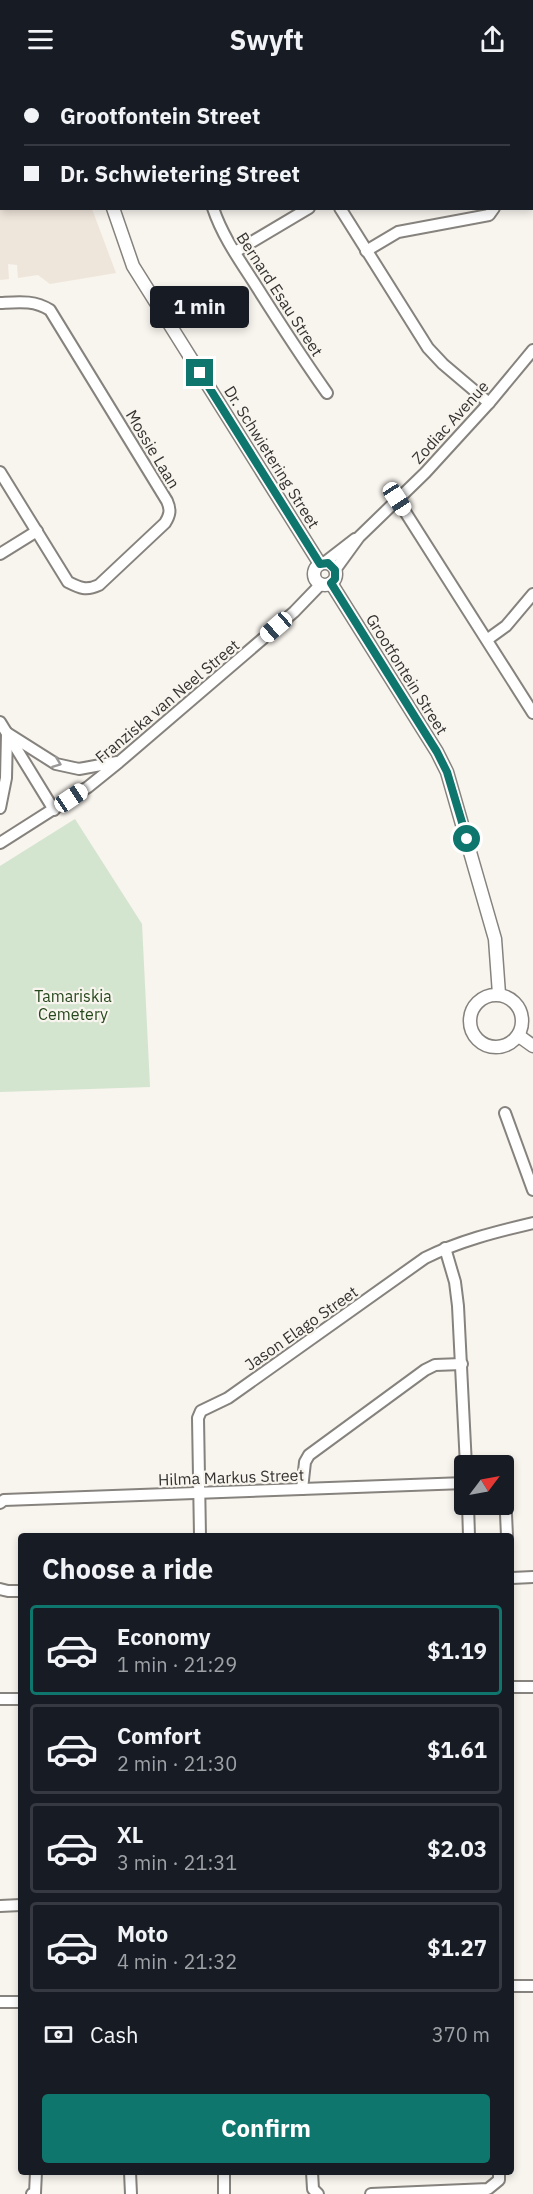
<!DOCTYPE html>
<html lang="en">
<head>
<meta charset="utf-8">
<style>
	:root { --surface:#171b24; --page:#242831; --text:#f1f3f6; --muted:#9ea1a6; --line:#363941; --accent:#0f766e }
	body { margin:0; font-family:"IBM Plex Sans",sans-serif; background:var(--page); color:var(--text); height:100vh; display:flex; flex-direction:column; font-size:22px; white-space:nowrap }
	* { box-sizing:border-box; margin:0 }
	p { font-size:20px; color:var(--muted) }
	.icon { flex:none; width:33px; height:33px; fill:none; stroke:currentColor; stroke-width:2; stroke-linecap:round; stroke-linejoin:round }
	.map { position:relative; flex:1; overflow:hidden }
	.sheet { position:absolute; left:18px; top:1455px; width:496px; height:642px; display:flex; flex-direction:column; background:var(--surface); border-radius:6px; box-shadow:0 3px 9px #0003 }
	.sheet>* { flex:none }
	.top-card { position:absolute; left:0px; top:0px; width:534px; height:132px; box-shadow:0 3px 9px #0003; display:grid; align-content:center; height:132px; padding:0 24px; background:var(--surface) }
	.needle { width:39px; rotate:58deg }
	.tools { position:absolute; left:454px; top:1377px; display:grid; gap:12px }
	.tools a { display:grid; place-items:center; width:60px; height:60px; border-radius:6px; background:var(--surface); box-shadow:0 3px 9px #0003; font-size:30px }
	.end { position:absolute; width:27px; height:27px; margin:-14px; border:8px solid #0f766e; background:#fff; box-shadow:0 0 0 3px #fff }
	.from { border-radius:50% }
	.bubble { position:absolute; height:42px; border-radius:6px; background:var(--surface); box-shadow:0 3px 9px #0003; font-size:20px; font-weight:700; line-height:42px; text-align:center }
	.car { position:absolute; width:18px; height:36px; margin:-18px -9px; border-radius:8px; box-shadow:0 0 4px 2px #0007; background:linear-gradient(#fff 24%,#345 0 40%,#fff 0 76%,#345 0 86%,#fff 0) }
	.top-card b { display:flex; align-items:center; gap:21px; height:57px; font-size:22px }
	.top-card b+b { border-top:2px solid var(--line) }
	.top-card i { width:15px; height:15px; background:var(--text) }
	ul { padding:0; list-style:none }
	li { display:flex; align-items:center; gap:18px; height:90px; margin:0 12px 9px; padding:0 12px; border:3px solid var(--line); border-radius:6px }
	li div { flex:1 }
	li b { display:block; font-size:22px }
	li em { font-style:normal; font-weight:700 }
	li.active { border-color:var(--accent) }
	li>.icon { width:54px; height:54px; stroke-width:1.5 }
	h2 { padding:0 24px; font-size:27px; line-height:72px }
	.pay { display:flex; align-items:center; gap:15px; height:66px; padding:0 24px; font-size:22px }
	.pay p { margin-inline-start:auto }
	.cta { display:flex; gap:12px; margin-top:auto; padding:12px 24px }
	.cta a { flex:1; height:69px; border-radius:6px; background:var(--accent); color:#fff; font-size:24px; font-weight:700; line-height:69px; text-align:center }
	header { display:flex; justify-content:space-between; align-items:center; height:78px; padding:0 24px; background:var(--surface); font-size:27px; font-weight:700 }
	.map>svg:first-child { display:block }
	.built { fill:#efe6db }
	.green { fill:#d3e4cf }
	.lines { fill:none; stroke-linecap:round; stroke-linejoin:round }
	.minor-casing { stroke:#86827d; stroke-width:14 }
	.tertiary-casing { stroke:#86827d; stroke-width:15 }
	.minor { stroke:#fff; stroke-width:10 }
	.tertiary { stroke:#fff; stroke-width:12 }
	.oneway { stroke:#9a9998 }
	.route { stroke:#0f766e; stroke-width:8 }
	.labels { text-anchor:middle; stroke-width:4.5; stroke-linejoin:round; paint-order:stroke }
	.street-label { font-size:16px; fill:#343331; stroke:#f8f4ee }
	.park-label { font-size:16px; fill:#26481d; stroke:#f8f4ee }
</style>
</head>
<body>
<header><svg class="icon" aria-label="menu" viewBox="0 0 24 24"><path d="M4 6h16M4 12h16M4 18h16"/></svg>Swyft<svg class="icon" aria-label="share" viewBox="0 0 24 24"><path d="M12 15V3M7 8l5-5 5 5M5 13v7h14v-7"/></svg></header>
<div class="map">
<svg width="533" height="2116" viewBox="0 0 533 2116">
	<rect width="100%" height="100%" fill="#f8f4ee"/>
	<!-- built -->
	<path class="built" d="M 0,0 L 52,1 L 2,2 L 2,130 L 92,131 L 116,195 L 50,206 L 38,197 L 18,200 L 17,187 L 8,186 L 9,201 L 0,202 Z"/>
	<!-- green -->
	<path class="green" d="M 75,741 L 142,846 L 150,1009 L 0,1014 L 0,788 Z"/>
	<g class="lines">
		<!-- minor casing -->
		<g class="minor-casing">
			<g id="minor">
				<path d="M 170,0 L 170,2"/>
				<path d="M 285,0 L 285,2"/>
				<path d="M 532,8 L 533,8"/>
				<path d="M 532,86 L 533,86"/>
				<path d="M 213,130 C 222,157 238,180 253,203 C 277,241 301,278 327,315"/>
				<path d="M 340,130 L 428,270 L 443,286 L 489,325"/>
				<path d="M 366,173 L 398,154 L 489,137 L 494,130"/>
				<path d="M 235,174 L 309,130"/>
				<path d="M 0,225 C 19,224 34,222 50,232 L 167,423 C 171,432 170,437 165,445 L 99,507 C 86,513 80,510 68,504 L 0,394"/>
				<path d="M 397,421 L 533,635"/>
				<path d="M 0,476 L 37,453"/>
				<path d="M 324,485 L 355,461"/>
				<path d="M 335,492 L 359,459 L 425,395 L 489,325 L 533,272"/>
				<path d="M 488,561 L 506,548 L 533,516"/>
				<path d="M 0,644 L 54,732"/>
				<path d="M 7,655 L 56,686 L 79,691 L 117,684"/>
				<path d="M 0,730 L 6,700 L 7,656"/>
				<path d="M 0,765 L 88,709 L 119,684 L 294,534 L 321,506"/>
				<path d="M 505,1035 L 533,1112"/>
				<path d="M 445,1170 L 455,1204 L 458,1228 L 466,1388"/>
				<path d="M 302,1411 L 305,1384 L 309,1377 L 425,1292 L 435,1287 L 462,1286"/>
				<path d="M 505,1414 L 507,1458"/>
				<path d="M 0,1425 L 4,1422 L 465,1405"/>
				<path d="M 468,1426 L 469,1458"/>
				<path d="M 200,1458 L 198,1340 L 201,1333 L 228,1320 L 425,1180 C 459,1163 495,1154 533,1145"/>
				<path d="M 512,1500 L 533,1499"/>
				<path d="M 0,1511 L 8,1513 L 21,1513"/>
				<path d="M 512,1609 L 533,1609"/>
				<path d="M 0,1621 L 21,1621"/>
				<path d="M 0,1828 L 21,1827"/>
				<path d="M 512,1908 L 533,1908"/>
				<path d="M 0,1924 L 21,1924"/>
				<path d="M 130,2094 L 131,2116"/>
				<path d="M 312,2094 L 313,2111 L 318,2116"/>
				<path d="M 32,2116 L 35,2115 L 36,2094"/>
				<path d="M 224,2116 L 224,2094"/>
				<path d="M 371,2116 L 488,2111 L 499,2102 L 499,2094"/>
			</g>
		</g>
		<!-- tertiary casing -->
		<g class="tertiary-casing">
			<g id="tertiary">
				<path d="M 76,0 L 76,2"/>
				<path d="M 113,130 L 133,188 L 320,486"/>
				<circle cx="325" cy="496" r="11"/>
				<path d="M 331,505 L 437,674 L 447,694 L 495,861 L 499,916"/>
				<circle cx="496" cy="943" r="26"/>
				<path d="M 519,958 L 533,968"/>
			</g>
		</g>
		<!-- minor -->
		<use href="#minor" class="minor"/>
		<!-- tertiary -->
		<use href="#tertiary" class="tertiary"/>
	</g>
	<!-- one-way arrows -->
	<defs><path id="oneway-chevron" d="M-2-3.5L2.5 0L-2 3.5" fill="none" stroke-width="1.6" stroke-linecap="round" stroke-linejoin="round" transform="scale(1.5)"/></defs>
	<use class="oneway" href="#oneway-chevron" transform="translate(57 685) rotate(21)"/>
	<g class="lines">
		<!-- route -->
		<path class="route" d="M 200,295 L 320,486 L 328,485 L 335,492 L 335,501 L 331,505 L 437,674 L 447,694 L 467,761"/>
	</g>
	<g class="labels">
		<!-- street labels -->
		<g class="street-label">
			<text transform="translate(280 216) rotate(57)" y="6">Bernard Esau Street</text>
			<text transform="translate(450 344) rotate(-48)" y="6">Zodiac Avenue</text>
			<text transform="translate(153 371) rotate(59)" y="6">Mossie Laan</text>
			<text transform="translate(272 379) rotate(58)" y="6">Dr. Schwietering Street</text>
			<text transform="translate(407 596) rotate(58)" y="6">Grootfontein Street</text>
			<text transform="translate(167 623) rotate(-40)" y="6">Franziska van Neel Street</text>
			<text transform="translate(301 1250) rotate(-35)" y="6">Jason Elago Street</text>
			<text transform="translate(231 1399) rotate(-2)" y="6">Hilma Markus Street</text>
		</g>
		<!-- park labels -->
		<g class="park-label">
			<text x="73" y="924">Tamariskia<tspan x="73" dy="18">Cemetery</tspan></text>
		</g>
	</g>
</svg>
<div class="tools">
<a><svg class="needle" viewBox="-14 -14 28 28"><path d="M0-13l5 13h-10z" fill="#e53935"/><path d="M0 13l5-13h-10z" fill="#9ea1a6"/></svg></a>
</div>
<i class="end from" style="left:467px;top:761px"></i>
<i class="end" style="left:200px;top:295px"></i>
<div class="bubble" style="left:150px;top:208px;width:99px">1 min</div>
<i class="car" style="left:397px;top:421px;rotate:147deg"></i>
<i class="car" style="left:276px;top:549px;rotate:229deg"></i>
<i class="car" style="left:71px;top:720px;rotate:56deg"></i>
<div class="top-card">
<b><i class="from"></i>Grootfontein Street</b>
<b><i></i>Dr. Schwietering Street</b>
</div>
<section class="sheet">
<h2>Choose a ride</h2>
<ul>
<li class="active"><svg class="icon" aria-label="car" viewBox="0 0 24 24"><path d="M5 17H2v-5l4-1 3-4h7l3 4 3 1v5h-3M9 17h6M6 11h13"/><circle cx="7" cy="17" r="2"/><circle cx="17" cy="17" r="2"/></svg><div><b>Economy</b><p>1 min · 21:29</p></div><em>$1.19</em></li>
<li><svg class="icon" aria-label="car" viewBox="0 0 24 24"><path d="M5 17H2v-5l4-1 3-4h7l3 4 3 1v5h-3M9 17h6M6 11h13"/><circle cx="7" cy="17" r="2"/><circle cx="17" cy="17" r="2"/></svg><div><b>Comfort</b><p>2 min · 21:30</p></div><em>$1.61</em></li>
<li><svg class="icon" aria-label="car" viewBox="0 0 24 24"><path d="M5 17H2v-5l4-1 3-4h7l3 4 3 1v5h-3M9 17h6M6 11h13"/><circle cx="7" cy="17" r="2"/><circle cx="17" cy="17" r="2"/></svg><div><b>XL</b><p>3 min · 21:31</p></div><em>$2.03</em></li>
<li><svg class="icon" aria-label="car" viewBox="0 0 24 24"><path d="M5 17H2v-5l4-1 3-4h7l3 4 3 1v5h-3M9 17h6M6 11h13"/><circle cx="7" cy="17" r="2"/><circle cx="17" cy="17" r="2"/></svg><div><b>Moto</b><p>4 min · 21:32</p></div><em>$1.27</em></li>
</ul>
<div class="pay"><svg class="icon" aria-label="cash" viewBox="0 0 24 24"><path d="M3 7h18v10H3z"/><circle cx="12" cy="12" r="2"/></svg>Cash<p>370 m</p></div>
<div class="cta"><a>Confirm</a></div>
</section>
</div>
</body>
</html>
